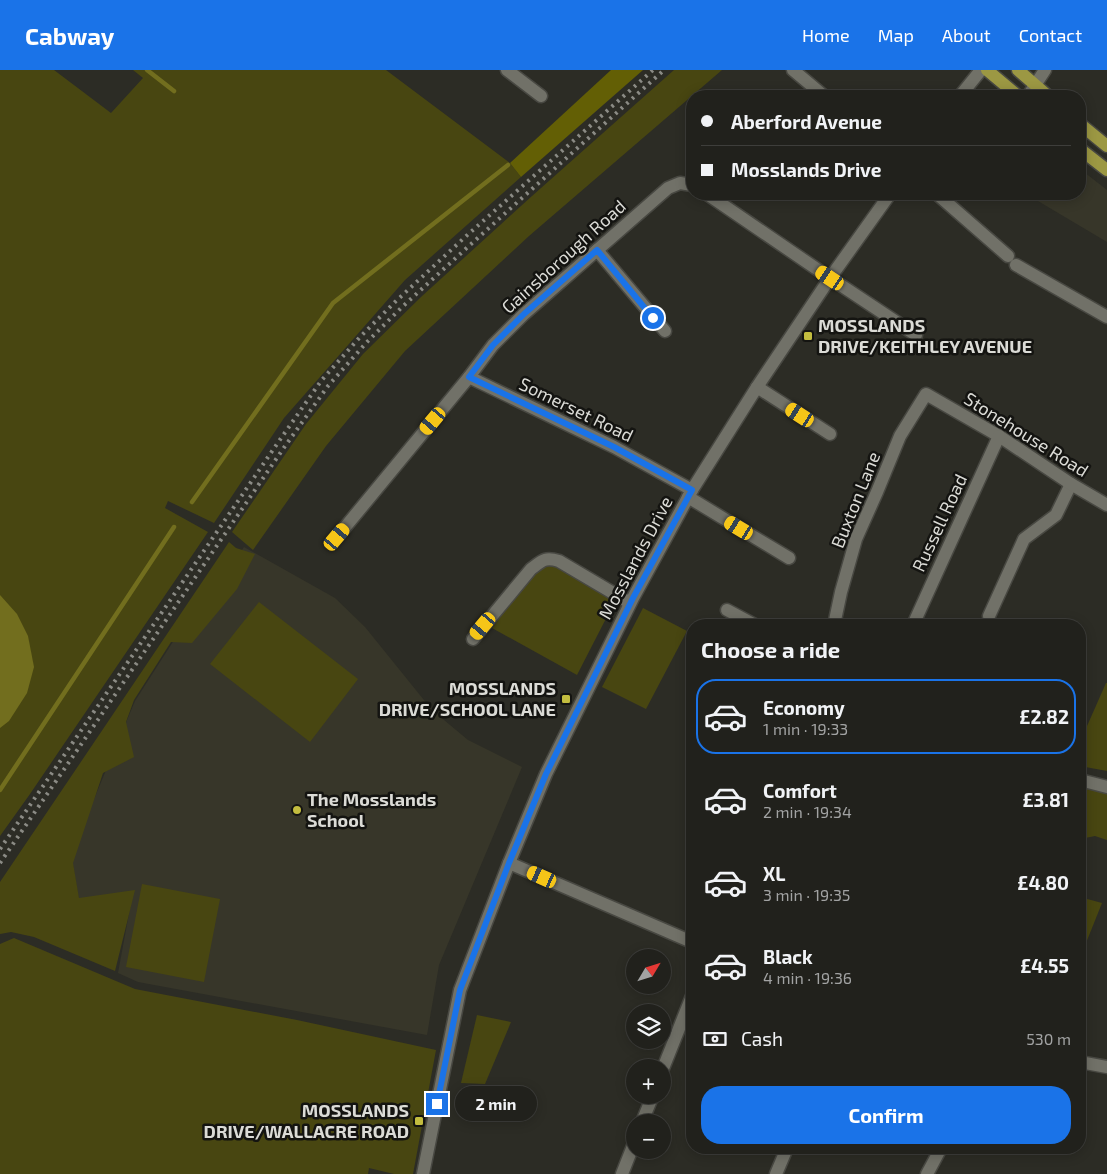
<!DOCTYPE html>
<html lang="en">
<head>
<meta charset="utf-8">
<style>
	:root { --surface:#21211c; --page:#2d2e29; --text:#f1f3f6; --muted:#a2a3a3; --line:#3e3e3b; --accent:#1a73e8 }
	body { margin:0; font-family:"Exo 2",sans-serif; background:var(--page); color:var(--text); height:100vh; display:flex; flex-direction:column; font-size:19px; white-space:nowrap }
	* { box-sizing:border-box; margin:0 }
	p { font-size:16px; color:var(--muted) }
	.icon { flex:none; width:28px; height:28px; fill:none; stroke:currentColor; stroke-width:2; stroke-linecap:round; stroke-linejoin:round }
	.map { position:relative; flex:1; overflow:hidden }
	.side { position:absolute; left:686px; top:549px; width:400px; height:535px; display:flex; flex-direction:column; background:var(--surface); border-radius:20px; box-shadow:0 2px 12px #0003,0 0 0 1px var(--line) }
	.side>* { flex:none }
	.guide { position:absolute; left:686px; top:20px; width:400px; height:110px; border-radius:20px; box-shadow:0 2px 12px #0003,0 0 0 1px var(--line); display:grid; align-content:center; height:110px; padding:0 15px; background:var(--surface) }
	.needle { width:32px; rotate:52deg }
	.tools { position:absolute; left:626px; top:879px; display:grid; gap:10px }
	.tools a { display:grid; place-items:center; width:45px; height:45px; border-radius:50%; background:var(--surface); box-shadow:0 2px 12px #0003,0 0 0 1px var(--line); font-size:25px }
	.end { position:absolute; width:22px; height:22px; margin:-11px; border:6px solid #1a73e8; background:#fff; box-shadow:0 0 0 2px #fff }
	.from { border-radius:50% }
	.bubble { position:absolute; height:35px; border-radius:18px; background:var(--surface); box-shadow:0 2px 12px #0003,0 0 0 1px var(--line); font-size:16px; font-weight:700; line-height:35px; text-align:center }
	.car { position:absolute; width:15px; height:30px; margin:-15px -8px; border-radius:6px; box-shadow:0 0 4px 1px #0007; background:linear-gradient(#f5c518 24%,#345 0 40%,#f5c518 0 76%,#345 0 86%,#f5c518 0) }
	.guide b { display:flex; align-items:center; gap:18px; height:48px; font-size:19px }
	.guide b+b { border-top:1px solid var(--line) }
	.guide i { width:12px; height:12px; background:var(--text) }
	ul { padding:0; list-style:none }
	li { display:flex; align-items:center; gap:15px; height:75px; margin:0 10px 8px; padding:0 5px; border:2px solid transparent; border-radius:20px }
	li div { flex:1 }
	li b { display:block; font-size:19px }
	li em { font-style:normal; font-weight:700 }
	li.on { border-color:var(--accent) }
	li>.icon { width:45px; height:45px; stroke-width:1.5 }
	h2 { padding:0 15px; font-size:22px; line-height:60px }
	.pay { display:flex; align-items:center; gap:12px; height:55px; padding:0 15px; font-size:19px }
	.pay p { margin-inline-start:auto }
	.cta { display:flex; gap:10px; margin-top:auto; padding:10px 15px }
	.cta a { flex:1; height:58px; border-radius:20px; background:var(--accent); color:#fff; font-size:20px; font-weight:700; line-height:58px; text-align:center }
	header { display:flex; align-items:center; gap:30px; box-sizing:border-box; height:70px; padding:0 25px; background:var(--accent); color:#fff }
	header strong { font-size:24px }
	nav { display:flex; gap:28px; margin-inline-start:auto; font-size:18px }
	.map>svg:first-child { display:block }
	.built { fill:#373629 }
	.green { fill:#484611 }
	.forest { fill:#635f05 }
	.water { fill:#726e1e }
	.lines { fill:none; stroke-linecap:round; stroke-linejoin:round }
	.stream { stroke:#726e1e; stroke-width:4.5 }
	.minor-casing { stroke:#484842; stroke-width:15 }
	.major-casing { stroke:#484842; stroke-width:15 }
	.minor { stroke:#717168; stroke-width:12 }
	.major { stroke:#9c9843; stroke-width:12 }
	.rail { stroke:#8b8b85; stroke-width:4; stroke-dasharray:2.5 5; stroke-linecap:butt }
	.route { stroke:#1a73e8; stroke-width:6 }
	.poi-dot { fill:#c3bd3f; stroke:#141411; stroke-width:2 }
	.labels { text-anchor:middle; stroke-width:5; stroke-linejoin:round; paint-order:stroke }
	.street-label { font-size:18px; fill:#dbdbd6; stroke:#141411 }
	.poi-label { font-size:18px; font-weight:bold; fill:#dbdbd6; stroke:#141411; text-anchor:start }
</style>
</head>
<body>
<header>
<strong>Cabway</strong>
<nav><a>Home</a><a>Map</a><a>About</a><a>Contact</a></nav>
</header>
<div class="map">
<svg width="1107" height="1104" viewBox="0 0 1107 1104">
	<rect width="100%" height="100%" fill="#2c2c25"/>
	<!-- built -->
	<g class="built">
		<path d="M 1080,99 L 1107,120 L 1107,172 L 1038,131 L 1031,124 L 1080,124 Z"/>
		<path d="M 244,477 L 335,528 L 365,557 L 432,640 L 468,670 L 522,697 L 439,895 L 427,965 L 138,912 L 118,903 L 133,822 L 79,830 L 71,784 L 135,631 L 176,567 L 182,569 Z"/>
	</g>
	<!-- green -->
	<g class="green">
		<path d="M 0,0 L 54,0 L 111,43 L 143,8 L 133,0 L 386,0 L 510,93 L 521,107 L 405,210 L 284,348 L 214,453 L 168,431 L 165,438 L 208,462 L 30,724 L 0,766 Z"/>
		<path d="M 674,0 L 722,0 L 529,166 L 405,281 L 326,376 L 253,480 L 232,462 L 306,354 L 363,284 L 421,227 L 532,126 Z"/>
		<path d="M 229,472 L 236,478 L 255,484 L 237,519 L 192,573 L 171,572 L 134,630 L 126,652 L 134,687 L 103,703 L 73,793 L 79,828 L 135,820 L 115,901 L 34,867 L 11,862 L 0,864 L 0,812 Z"/>
		<path d="M 547,495 L 555,496 L 613,528 L 615,531 L 577,605 L 492,558 L 534,503 Z"/>
		<path d="M 259,532 L 358,609 L 310,672 L 210,594 Z"/>
		<path d="M 643,538 L 687,561 L 646,639 L 602,617 Z"/>
		<path d="M 1106,613 L 1107,613 L 1107,701 L 1080,696 L 1080,672 Z"/>
		<path d="M 1080,717 L 1107,724 L 1107,770 L 1095,766 L 1080,769 Z"/>
		<path d="M 142,814 L 220,829 L 204,912 L 126,897 Z"/>
		<path d="M 1080,827 L 1102,833 L 1080,888 Z"/>
		<path d="M 14,868 L 135,919 L 297,950 L 436,980 L 413,1104 L 394,1104 L 369,1098 L 368,1104 L 0,1104 L 0,874 Z"/>
		<path d="M 477,945 L 511,952 L 485,1014 L 461,1013 Z"/>
	</g>
	<!-- forest -->
	<path class="forest" d="M 611,0 L 643,0 L 521,107 L 510,93 Z"/>
	<!-- water -->
	<path class="water" d="M 0,525 L 17,544 L 28,566 L 34,597 L 27,623 L 9,651 L 0,658 Z"/>
	<g class="lines">
		<!-- stream -->
		<g class="stream">
			<path d="M 147,0 L 174,21"/>
			<path d="M 192,432 L 333,233 L 508,95"/>
			<path d="M 0,720 L 174,457"/>
		</g>
		<!-- minor casing -->
		<g class="minor-casing">
			<g id="minor">
				<path d="M 507,0 L 541,26"/>
				<path d="M 793,0 L 824,26"/>
				<path d="M 960,26 L 981,0"/>
				<path d="M 1028,26 L 1045,0"/>
				<path d="M 707,124 L 830,208 L 916,265"/>
				<path d="M 937,124 L 1008,186"/>
				<path d="M 597,180 L 665,261"/>
				<path d="M 1016,195 L 1107,247"/>
				<path d="M 469,307 L 614,377 L 692,420"/>
				<path d="M 757,317 L 830,364"/>
				<path d="M 688,427 L 789,488"/>
				<path d="M 337,467 L 469,307 L 493,275 L 524,244 L 668,118 L 680,113 L 692,115"/>
				<path d="M 727,540 L 755,555"/>
				<path d="M 989,546 L 1024,469 L 1056,445 L 1071,414"/>
				<path d="M 834,555 L 841,522 L 856,469 L 877,422 L 900,366 L 926,324 L 999,366 L 1071,414 L 1107,435"/>
				<path d="M 913,555 L 999,366"/>
				<path d="M 473,569 L 531,499 C 543,490 545,487 559,491 L 630,533"/>
				<path d="M 1080,710 L 1107,717"/>
				<path d="M 509,793 L 692,872"/>
				<path d="M 1080,992 L 1107,997"/>
				<path d="M 662,1001 L 692,926"/>
				<path d="M 642,1052 L 653,1025"/>
				<path d="M 423,1104 L 460,920 L 509,793 L 546,704 L 633,528 L 692,420 L 757,317 L 830,208 L 890,124"/>
				<path d="M 622,1104 L 635,1071"/>
				<path d="M 776,1104 L 787,1078"/>
				<path d="M 927,1104 L 941,1078"/>
			</g>
		</g>
		<!-- major casing -->
		<g class="major-casing">
			<g id="major">
				<path d="M 987,0 L 1018,26"/>
				<path d="M 1018,0 L 1048,26"/>
				<path d="M 1080,54 L 1107,76"/>
				<path d="M 1080,79 L 1107,100"/>
			</g>
		</g>
		<!-- minor -->
		<use href="#minor" class="minor"/>
		<!-- major -->
		<use href="#major" class="major"/>
		<!-- rail -->
		<g class="rail">
			<path d="M 0,779 L 277,374 L 321,311 L 360,267 L 395,232 L 464,168 L 653,0"/>
			<path d="M 0,793 L 283,379 L 328,316 L 366,273 L 401,238 L 470,175 L 664,0"/>
		</g>
	</g>
	<g class="lines">
		<!-- route -->
		<path class="route" d="M 437,1034 L 460,920 L 509,793 L 546,704 L 633,528 L 692,420 L 614,377 L 469,307 L 493,275 L 524,244 L 597,180 L 653,248"/>
	</g>
	<!-- markers -->
	<g class="poi-dot">
		<rect x="803" y="261" width="10" height="10" rx="2.5"/>
		<rect x="561" y="624" width="10" height="10" rx="2.5"/>
		<circle cx="297" cy="740" r="5"/>
		<rect x="414" y="1046" width="10" height="10" rx="2.5"/>
	</g>
	<g class="labels">
		<!-- street labels -->
		<g class="street-label">
			<text transform="translate(564 187) rotate(-42)" y="6">Gainsborough Road</text>
			<text transform="translate(576 340) rotate(26)" y="6">Somerset Road</text>
			<text transform="translate(1026 365) rotate(32)" y="6">Stonehouse Road</text>
			<text transform="translate(856 430) rotate(-68)" y="6">Buxton Lane</text>
			<text transform="translate(940 453) rotate(-65)" y="6">Russell Road</text>
			<text transform="translate(636 488) rotate(-62)" y="6">Mosslands Drive</text>
		</g>
		<!-- poi labels -->
		<g class="poi-label">
			<text x="818" y="262">MOSSLANDS<tspan x="818" dy="21">DRIVE/KEITHLEY AVENUE</tspan></text>
			<text x="556" y="625" text-anchor="end">MOSSLANDS<tspan x="556" dy="21">DRIVE/SCHOOL LANE</tspan></text>
			<text x="307" y="736">The Mosslands<tspan x="307" dy="21">School</tspan></text>
			<text x="409" y="1047" text-anchor="end">MOSSLANDS<tspan x="409" dy="21">DRIVE/WALLACRE ROAD</tspan></text>
		</g>
	</g>
</svg>
<div class="tools">
<a><svg class="needle" viewBox="-14 -14 28 28"><path d="M0-13l5 13h-10z" fill="#e53935"/><path d="M0 13l5-13h-10z" fill="#a2a3a3"/></svg></a>
<a><svg class="icon" aria-label="layers" viewBox="0 0 24 24"><path d="M12 4l9 5-9 5-9-5zM3 14l9 5 9-5"/></svg></a>
<a>+</a>
<a>−</a>
</div>
<i class="end from" style="left:653px;top:248px"></i>
<i class="end" style="left:437px;top:1034px"></i>
<div class="bubble" style="left:455px;top:1016px;width:82px">2 min</div>
<i class="car" style="left:830px;top:208px;rotate:304deg"></i>
<i class="car" style="left:800px;top:345px;rotate:303deg"></i>
<i class="car" style="left:433px;top:351px;rotate:220deg"></i>
<i class="car" style="left:739px;top:458px;rotate:301deg"></i>
<i class="car" style="left:337px;top:467px;rotate:40deg"></i>
<i class="car" style="left:483px;top:556px;rotate:220deg"></i>
<i class="car" style="left:542px;top:807px;rotate:294deg"></i>
<div class="guide">
<b><i class="from"></i>Aberford Avenue</b>
<b><i></i>Mosslands Drive</b>
</div>
<section class="side">
<h2>Choose a ride</h2>
<ul>
<li class="on"><svg class="icon" aria-label="car" viewBox="0 0 24 24"><path d="M5 17H2v-5l4-1 3-4h7l3 4 3 1v5h-3M9 17h6M6 11h13"/><circle cx="7" cy="17" r="2"/><circle cx="17" cy="17" r="2"/></svg><div><b>Economy</b><p>1 min · 19:33</p></div><em>£2.82</em></li>
<li><svg class="icon" aria-label="car" viewBox="0 0 24 24"><path d="M5 17H2v-5l4-1 3-4h7l3 4 3 1v5h-3M9 17h6M6 11h13"/><circle cx="7" cy="17" r="2"/><circle cx="17" cy="17" r="2"/></svg><div><b>Comfort</b><p>2 min · 19:34</p></div><em>£3.81</em></li>
<li><svg class="icon" aria-label="car" viewBox="0 0 24 24"><path d="M5 17H2v-5l4-1 3-4h7l3 4 3 1v5h-3M9 17h6M6 11h13"/><circle cx="7" cy="17" r="2"/><circle cx="17" cy="17" r="2"/></svg><div><b>XL</b><p>3 min · 19:35</p></div><em>£4.80</em></li>
<li><svg class="icon" aria-label="car" viewBox="0 0 24 24"><path d="M5 17H2v-5l4-1 3-4h7l3 4 3 1v5h-3M9 17h6M6 11h13"/><circle cx="7" cy="17" r="2"/><circle cx="17" cy="17" r="2"/></svg><div><b>Black</b><p>4 min · 19:36</p></div><em>£4.55</em></li>
</ul>
<div class="pay"><svg class="icon" aria-label="cash" viewBox="0 0 24 24"><path d="M3 7h18v10H3z"/><circle cx="12" cy="12" r="2"/></svg>Cash<p>530 m</p></div>
<div class="cta"><a>Confirm</a></div>
</section>
</div>
</body>
</html>
